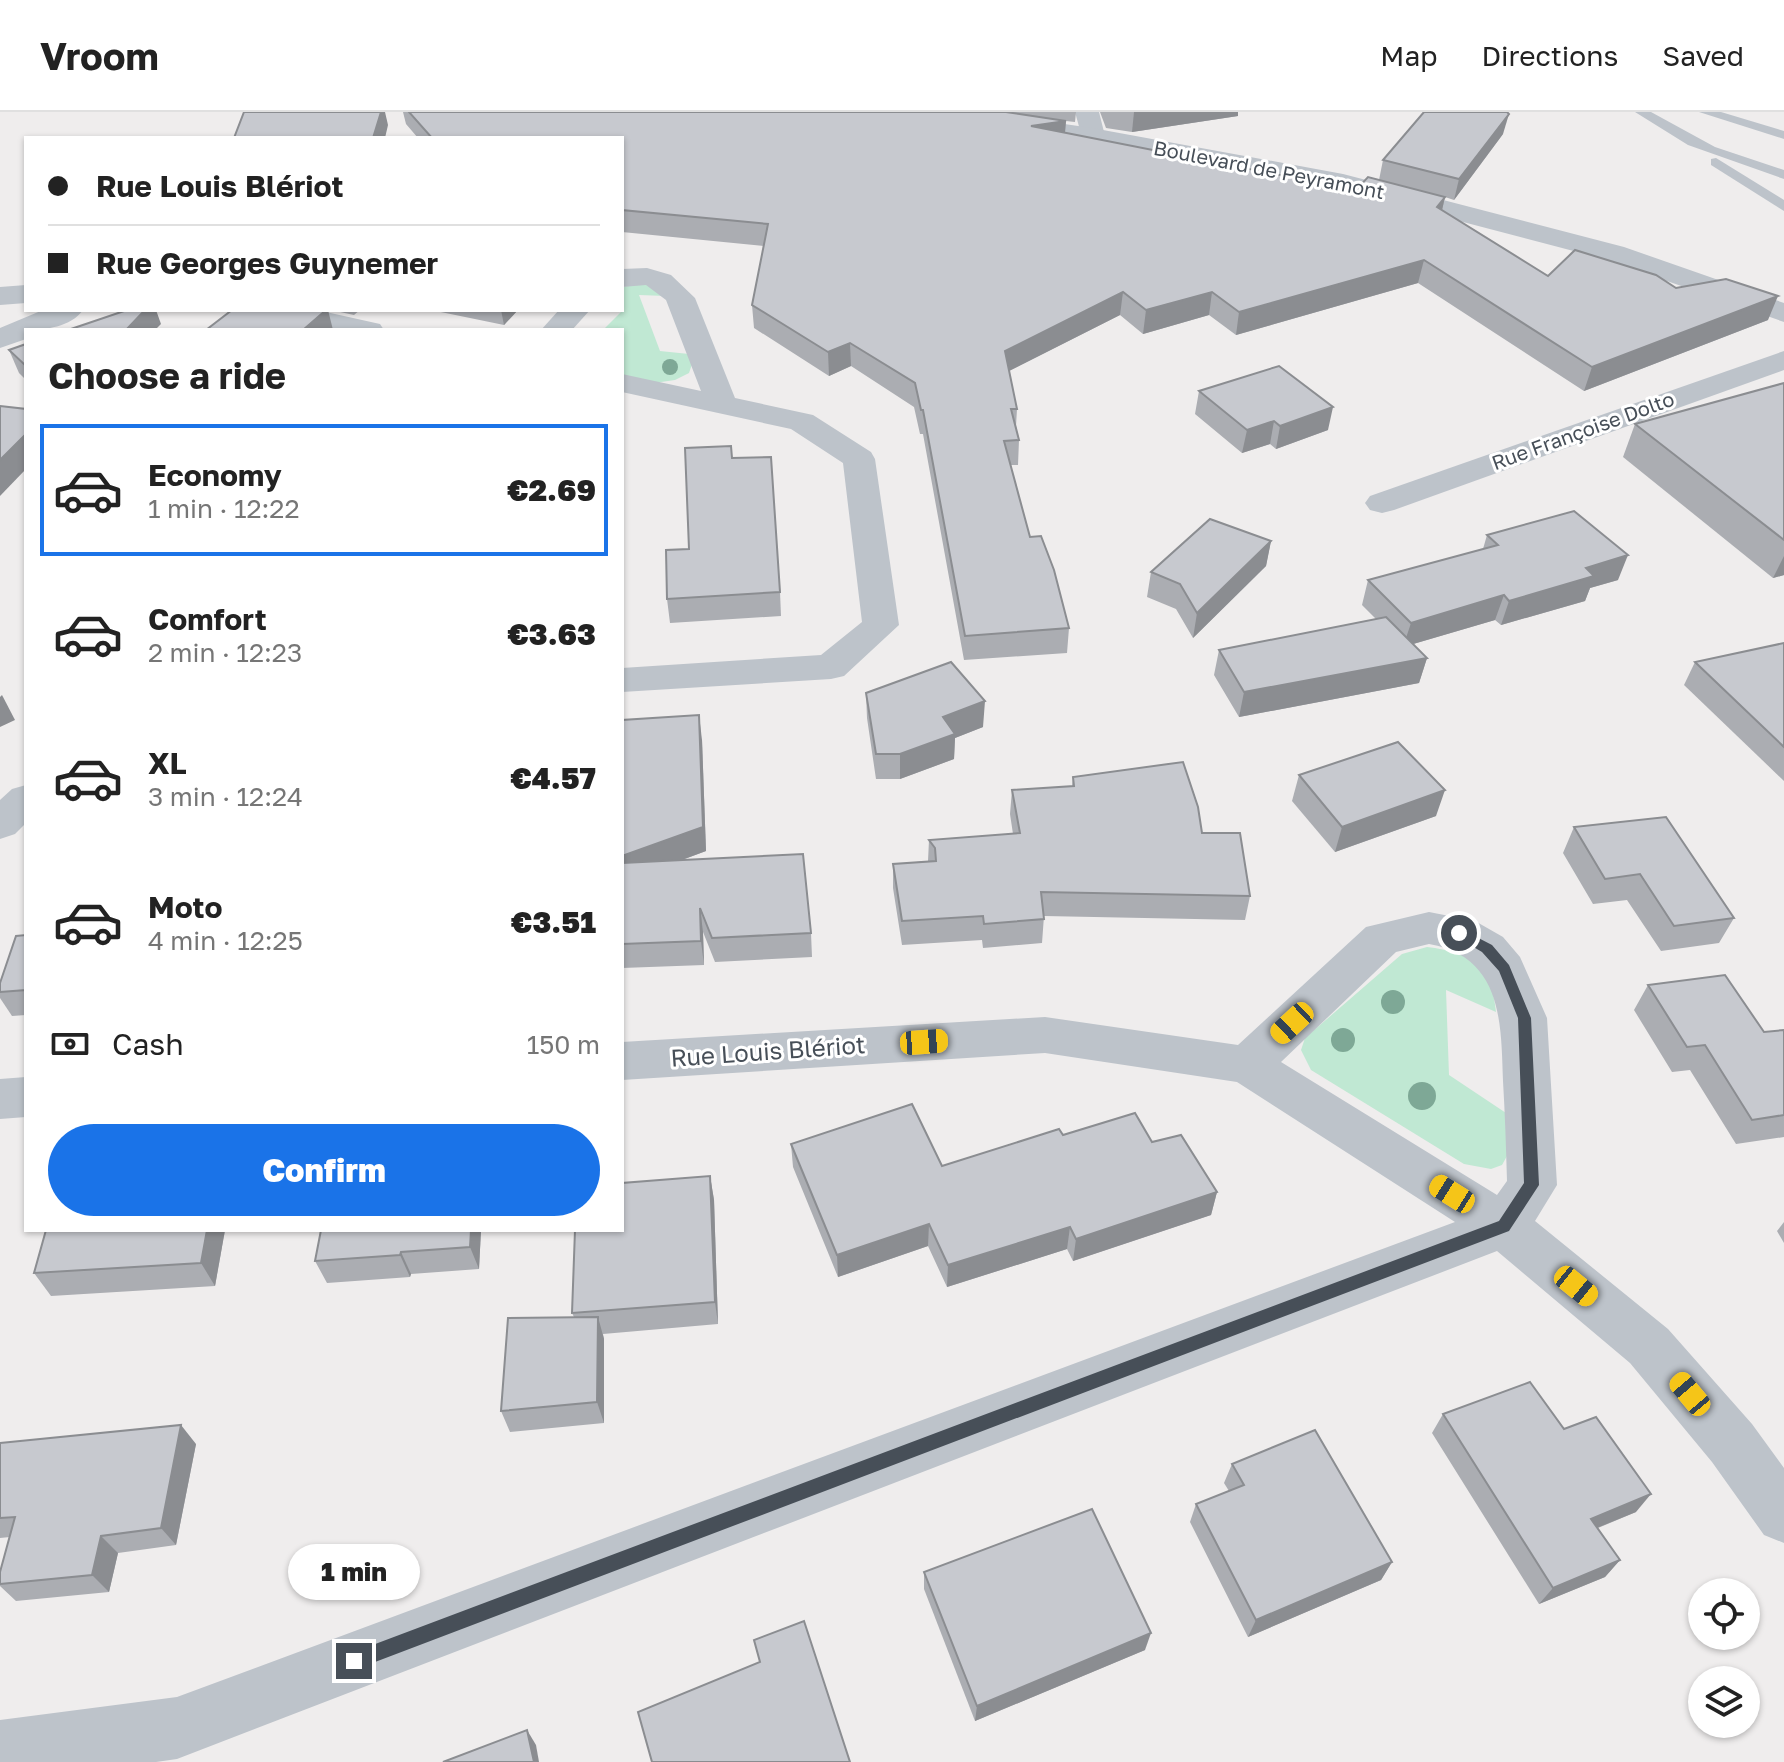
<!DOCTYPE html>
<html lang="en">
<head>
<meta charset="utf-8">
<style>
	:root { --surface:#fff; --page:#f6f6f6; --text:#222; --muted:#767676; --line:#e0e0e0; --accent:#1a73e8 }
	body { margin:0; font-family:"Golos Text",sans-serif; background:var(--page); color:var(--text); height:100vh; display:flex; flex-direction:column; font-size:30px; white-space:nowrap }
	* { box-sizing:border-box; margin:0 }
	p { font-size:26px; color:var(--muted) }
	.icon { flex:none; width:44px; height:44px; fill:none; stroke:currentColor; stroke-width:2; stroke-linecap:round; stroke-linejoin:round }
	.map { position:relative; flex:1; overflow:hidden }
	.sheet { position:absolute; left:24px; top:216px; width:600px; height:904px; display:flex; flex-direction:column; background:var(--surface); border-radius:0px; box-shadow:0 2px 6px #0004 }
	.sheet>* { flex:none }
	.guide { position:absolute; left:24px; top:24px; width:600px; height:176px; border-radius:0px; box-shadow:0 2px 6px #0004; display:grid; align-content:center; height:176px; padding:0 24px; background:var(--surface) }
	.fabs { position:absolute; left:1688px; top:1466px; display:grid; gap:16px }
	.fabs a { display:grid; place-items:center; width:72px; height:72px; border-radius:50%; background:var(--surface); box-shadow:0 2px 6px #0004; font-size:40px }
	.end { position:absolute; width:36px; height:36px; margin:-18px; border:10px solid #474f58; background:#fff; box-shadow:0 0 0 4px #fff }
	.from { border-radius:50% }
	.bubble { position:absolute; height:56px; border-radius:28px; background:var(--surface); box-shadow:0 2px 6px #0004; font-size:26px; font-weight:800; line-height:56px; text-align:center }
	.car { position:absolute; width:24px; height:48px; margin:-24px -12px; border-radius:10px; box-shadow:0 0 6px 2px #0007; background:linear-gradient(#f5c518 24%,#345 0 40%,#f5c518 0 76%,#345 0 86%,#f5c518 0) }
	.guide b { display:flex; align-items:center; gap:28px; height:76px; font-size:30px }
	.guide b+b { border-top:2px solid var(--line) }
	.guide i { width:20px; height:20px; background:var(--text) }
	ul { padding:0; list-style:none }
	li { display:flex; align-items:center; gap:24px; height:132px; margin:0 16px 12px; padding:0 8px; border:4px solid transparent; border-radius:0px }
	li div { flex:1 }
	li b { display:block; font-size:30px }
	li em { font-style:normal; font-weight:800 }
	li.current { border-color:var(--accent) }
	li>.icon { width:72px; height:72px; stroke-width:1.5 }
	h2 { padding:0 24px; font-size:36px; line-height:96px }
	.pay { display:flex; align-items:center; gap:20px; height:88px; padding:0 24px; font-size:30px }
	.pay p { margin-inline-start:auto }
	.button { display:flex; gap:16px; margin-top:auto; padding:16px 24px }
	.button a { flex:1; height:92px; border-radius:48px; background:var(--accent); color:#fff; font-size:32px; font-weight:800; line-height:92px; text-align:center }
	header { display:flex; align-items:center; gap:48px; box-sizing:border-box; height:112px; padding:0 40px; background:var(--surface); border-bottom:2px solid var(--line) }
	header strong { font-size:38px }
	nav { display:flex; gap:44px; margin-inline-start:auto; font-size:28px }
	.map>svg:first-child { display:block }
	.green { fill:#c0e8d3 }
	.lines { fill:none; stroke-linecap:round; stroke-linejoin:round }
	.service { fill:#bdc3ca; fill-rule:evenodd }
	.minor { fill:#bdc3ca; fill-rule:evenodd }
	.tertiary { fill:#bdc3ca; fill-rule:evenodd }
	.tree { fill:#7ea896 }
	.wall { fill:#abadb2 }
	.shaded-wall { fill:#8b8d91 }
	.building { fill:#c7c9cf; stroke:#8b8d91; stroke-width:2 }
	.route { fill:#474f58 }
	.labels { text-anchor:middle; stroke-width:6; stroke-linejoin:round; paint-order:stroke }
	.far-street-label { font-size:20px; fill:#474f58; stroke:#fff }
	.street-label { font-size:24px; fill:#474f58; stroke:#fff }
</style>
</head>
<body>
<header>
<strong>Vroom</strong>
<nav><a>Map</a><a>Directions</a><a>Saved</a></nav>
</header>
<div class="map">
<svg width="1784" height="1650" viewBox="0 0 1784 1650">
	<rect width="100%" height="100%" fill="#efeded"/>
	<!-- green -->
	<g class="green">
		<path d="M 646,171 L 666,184 L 639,183 L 660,239 L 689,242 L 692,252 L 689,261 L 675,268 L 654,271 L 622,265 L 622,218 L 603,218 L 622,199 L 622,175 Z"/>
		<path d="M 1427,835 C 1471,840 1492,855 1496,900 L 1446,878 L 1449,963 L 1506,1001 L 1507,1044 L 1502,1053 L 1491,1057 L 1464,1052 L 1311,958 L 1301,938 L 1305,926 L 1402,842 Z"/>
	</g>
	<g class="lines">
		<!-- service -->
		<g class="service">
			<path d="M 1635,0 L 1651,0 L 1715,35 L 1784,58 L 1784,67 L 1688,33 Z"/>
			<path d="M 1699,0 L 1721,0 L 1784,19 L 1784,27 Z"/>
			<path d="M 1716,46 L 1784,88 L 1784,99 L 1711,53 L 1711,47 Z"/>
		</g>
		<!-- minor -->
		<g class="minor">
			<path d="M 1075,0 L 1099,0 L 1105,24 L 1101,29 L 1083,29 Z"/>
			<path d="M 647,156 L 671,163 L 695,186 L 735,286 L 813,303 L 871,340 L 875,347 L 899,513 L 844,564 L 831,567 L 622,580 L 622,556 L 821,543 L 862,510 L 843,351 L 791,317 L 622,280 L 622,262 L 701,279 L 666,188 L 646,173 L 622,175 L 622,157 Z"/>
			<path d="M 26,173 L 26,191 L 0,193 L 0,175 Z"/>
			<path d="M 43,198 L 83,198 C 71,215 45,218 26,218 L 26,227 L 0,236 L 0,216 Z"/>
			<path d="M 260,198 L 317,198 L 380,212 L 384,218 L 327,218 L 265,204 Z"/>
			<path d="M 559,198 L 590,198 L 572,218 L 541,218 Z"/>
			<path d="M 1784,239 L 1784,258 L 1394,398 L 1382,401 L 1370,398 L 1365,391 L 1370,384 Z"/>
			<path d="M 26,673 L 26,711 L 15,722 L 0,727 L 0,688 L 12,677 Z"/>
			<path d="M 1429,800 L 1475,809 L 1503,825 L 1520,845 L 1547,906 L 1557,1073 L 1535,1109 L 1668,1217 L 1752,1312 L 1784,1356 L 1784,1431 L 1764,1423 L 1712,1350 L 1630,1251 L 1497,1139 L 177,1647 L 156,1650 L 0,1650 L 0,1608 L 177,1585 L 1455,1110 L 1237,970 L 1045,941 L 622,968 L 622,930 L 1045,905 L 1238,933 L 1366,815 ZM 1429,832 C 1502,845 1501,909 1503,969 C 1505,1002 1506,1035 1507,1069 L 1497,1083 L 1281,950 L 1396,840 Z"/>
			<path d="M 26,965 L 26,1005 L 0,1007 L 0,967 Z"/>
		</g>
		<!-- tertiary -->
		<path class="tertiary" d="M 918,0 L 981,0 L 1092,16 L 1343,62 L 1624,135 L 1784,191 L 1784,210 L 1604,147 L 1341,78 L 1092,32 L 930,7 L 921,5 Z"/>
	</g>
	<!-- trees -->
	<g class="tree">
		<circle cx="670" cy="255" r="8"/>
		<circle cx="1393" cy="890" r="12"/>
		<circle cx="1343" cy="928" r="12"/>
		<circle cx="1422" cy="984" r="14"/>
	</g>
	<!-- wall -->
	<g class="wall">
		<path d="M 403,0 L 1076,0 L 1075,10 L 1066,9 L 1065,21 L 1356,78 L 1379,68 L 1383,48 L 1503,22 L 1454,88 L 1445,85 L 1442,98 L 1548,164 L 1676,176 L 1768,208 L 1584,279 L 1418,171 L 1236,223 L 1209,203 L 1143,222 L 1120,203 L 1009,259 L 1017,297 L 1016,314 L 1019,328 L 1018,353 L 1010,353 L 1030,425 L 1069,516 L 1067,541 L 964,548 L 923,322 L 920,322 L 914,295 L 851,254 L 829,264 L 754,216 L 752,193 L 764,134 L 622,120 L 622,26 L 418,26 L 406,12 Z"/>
		<path d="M 1100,0 L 1238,0 L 1238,4 L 1132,20 L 1106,16 Z"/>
		<path d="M 331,198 L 360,198 L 354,203 Z"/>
		<path d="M 431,198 L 518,198 L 504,213 Z"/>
		<path d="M 26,232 L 26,268 L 19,261 L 9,238 Z"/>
		<path d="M 1784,271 L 1784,463 L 1773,466 L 1623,345 L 1635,312 Z"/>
		<path d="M 1199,279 L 1328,318 L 1276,337 L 1270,332 L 1242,341 L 1195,302 Z"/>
		<path d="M 732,346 L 780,480 L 781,504 L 670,511 L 667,487 L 689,437 Z"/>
		<path d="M 1487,423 L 1618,468 L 1590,476 L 1585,489 L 1501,513 L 1495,508 L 1413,532 L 1427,546 L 1419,571 L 1239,605 L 1214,563 L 1219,538 L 1376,507 L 1362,493 L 1368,468 L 1483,437 Z"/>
		<path d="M 1271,429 L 1266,454 L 1193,526 L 1176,497 L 1147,485 L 1151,460 Z"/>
		<path d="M 1784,531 L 1784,669 L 1684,573 L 1695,550 Z"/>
		<path d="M 866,581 L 983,615 L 955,626 L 954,647 L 900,667 L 876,667 L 867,606 Z"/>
		<path d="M 622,608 L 702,628 L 706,739 L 682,748 L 811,821 L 812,845 L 715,850 L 703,820 L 704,853 L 622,856 Z"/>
		<path d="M 1299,663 L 1436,704 L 1335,740 L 1292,689 Z"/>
		<path d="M 1073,665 L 1202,721 L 1250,784 L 1245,808 L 1044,804 L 1042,831 L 983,836 L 982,828 L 902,833 L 893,776 L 893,752 L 928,749 L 929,728 L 1013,722 L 1010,702 L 1012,678 L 1072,674 Z"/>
		<path d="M 1574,715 L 1734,806 L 1719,831 L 1661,839 L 1627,788 L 1593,792 L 1563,741 Z"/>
		<path d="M 26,823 L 26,903 L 12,904 L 0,886 L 0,871 Z"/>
		<path d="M 1648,873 L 1764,920 L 1784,918 L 1784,1025 L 1736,1032 L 1690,958 L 1672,960 L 1634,898 Z"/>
		<path d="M 1063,1023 L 1152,1030 L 1217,1080 L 1211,1103 L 1073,1149 L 1067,1137 L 947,1175 L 928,1134 L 838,1165 L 793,1055 L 791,1032 L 942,1054 Z"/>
		<path d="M 710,1064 L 714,1088 L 718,1212 L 603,1222 L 604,1227 L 604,1311 L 510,1320 L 501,1299 L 574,1205 L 572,1201 Z"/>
		<path d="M 1784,1110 L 1784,1131 L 1777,1119 Z"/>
		<path d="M 46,1118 L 225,1118 L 215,1174 L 51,1184 L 34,1161 Z"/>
		<path d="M 321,1118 L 481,1118 L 479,1157 L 411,1162 L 410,1165 L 327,1171 L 315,1149 Z"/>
		<path d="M 1443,1302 L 1564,1317 L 1636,1400 L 1598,1416 L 1620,1448 L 1605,1465 L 1539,1492 L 1432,1321 Z"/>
		<path d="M 0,1331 L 196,1332 L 176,1433 L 118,1441 L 109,1480 L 16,1489 L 0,1474 L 0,1460 L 10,1425 L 0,1426 Z"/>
		<path d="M 1232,1352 L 1392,1450 L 1381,1468 L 1248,1525 L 1190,1410 L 1196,1392 L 1229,1379 L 1224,1371 Z"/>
		<path d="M 924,1460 L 1145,1538 L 975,1609 L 924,1477 Z"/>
	</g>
	<!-- shaded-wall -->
	<g class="shaded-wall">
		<path d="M 381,0 L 385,0 L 388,13 L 385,26 L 373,26 Z"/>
		<path d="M 1134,0 L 1238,0 L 1238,4 L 1132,20 Z"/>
		<path d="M 1509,2 L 1503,22 L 1454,88 L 1459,67 Z"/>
		<path d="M 1066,9 L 1064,31 L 1031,14 Z"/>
		<path d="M 1445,85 L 1440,107 L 1437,95 Z"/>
		<path d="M 1424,148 L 1418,171 L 1236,223 L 1239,200 Z"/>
		<path d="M 1123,180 L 1120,203 L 1003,262 L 1005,239 Z"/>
		<path d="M 1212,180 L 1209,203 L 1143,222 L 1146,198 Z"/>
		<path d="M 1778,184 L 1768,208 L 1584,279 L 1592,255 Z"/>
		<path d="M 145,198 L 156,198 L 161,212 L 155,218 L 126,218 Z"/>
		<path d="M 326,198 L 328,198 L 333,218 L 303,218 Z"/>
		<path d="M 501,198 L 518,198 L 504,213 Z"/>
		<path d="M 850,231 L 851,254 L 829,264 L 828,240 Z"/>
		<path d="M 1333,295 L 1328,318 L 1276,337 L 1280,314 Z"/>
		<path d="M 1274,309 L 1270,332 L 1242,341 L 1247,318 Z"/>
		<path d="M 26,322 L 26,357 L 0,384 L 0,348 Z"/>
		<path d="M 1271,429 L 1266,454 L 1193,526 L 1197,501 Z"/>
		<path d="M 1628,443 L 1618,468 L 1590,476 L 1585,489 L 1501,513 L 1509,489 L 1586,456 Z"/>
		<path d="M 1784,444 L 1784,463 L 1773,466 Z"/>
		<path d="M 1504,483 L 1495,508 L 1403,535 L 1411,511 Z"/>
		<path d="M 1427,546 L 1419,571 L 1239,605 L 1244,580 Z"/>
		<path d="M 2,583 L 15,608 L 0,615 L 0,585 Z"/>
		<path d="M 985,589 L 983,615 L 955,626 L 954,647 L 900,667 L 900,642 L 943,605 Z"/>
		<path d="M 699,603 L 702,628 L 706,739 L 622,770 L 622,744 Z"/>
		<path d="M 1445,678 L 1436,704 L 1335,740 L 1342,715 Z"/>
		<path d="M 700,796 L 703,820 L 704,853 L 701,829 Z"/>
		<path d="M 710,1064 L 714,1088 L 718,1212 L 715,1190 Z"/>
		<path d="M 1217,1080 L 1211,1103 L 1073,1149 L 1076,1127 Z"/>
		<path d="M 929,1112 L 928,1134 L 838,1165 L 837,1143 Z"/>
		<path d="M 1070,1115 L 1067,1137 L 947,1175 L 948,1153 Z"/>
		<path d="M 207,1118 L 225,1118 L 215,1174 L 201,1151 Z"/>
		<path d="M 471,1118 L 481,1118 L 479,1157 L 470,1135 Z"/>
		<path d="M 401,1140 L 411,1162 L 410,1165 L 400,1143 Z"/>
		<path d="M 598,1205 L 604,1227 L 604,1311 L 597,1290 Z"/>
		<path d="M 181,1313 L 196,1332 L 176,1433 L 161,1416 Z"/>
		<path d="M 1651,1382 L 1636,1400 L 1577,1424 L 1591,1407 Z"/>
		<path d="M 101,1424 L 118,1441 L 109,1480 L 92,1463 Z"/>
		<path d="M 1620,1448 L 1605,1465 L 1539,1492 L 1553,1476 Z"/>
		<path d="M 1392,1450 L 1381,1468 L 1248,1525 L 1256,1508 Z"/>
		<path d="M 1151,1521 L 1145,1538 L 975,1609 L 977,1594 Z"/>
		<path d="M 527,1618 L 536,1633 L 539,1650 L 534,1650 Z"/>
	</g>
	<!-- building -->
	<g class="building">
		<path d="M 244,0 L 381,0 L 373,26 L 234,26 Z"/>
		<path d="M 409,0 L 1006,0 L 1066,9 L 1031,14 L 1356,78 L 1368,65 L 1445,85 L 1437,95 L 1548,164 L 1575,138 L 1656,163 L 1676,176 L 1726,167 L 1778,184 L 1592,255 L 1424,148 L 1239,200 L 1212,180 L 1146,198 L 1123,180 L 1005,239 L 1017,297 L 1011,297 L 1019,328 L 1004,329 L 1030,425 L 1041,424 L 1054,458 L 1069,516 L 965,524 L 923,298 L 921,298 L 915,271 L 850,231 L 828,240 L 752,193 L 768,112 L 622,98 L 622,26 L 432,26 Z"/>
		<path d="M 1424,0 L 1507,0 L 1509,2 L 1459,67 L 1383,48 Z"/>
		<path d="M 127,198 L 145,198 L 126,218 L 68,218 Z"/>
		<path d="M 232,198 L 326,198 L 303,218 L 206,218 Z"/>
		<path d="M 26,232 L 26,254 L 9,238 Z"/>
		<path d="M 1279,254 L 1333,295 L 1280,314 L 1274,309 L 1247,318 L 1199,279 Z"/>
		<path d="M 1784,271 L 1784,428 L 1635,312 Z"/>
		<path d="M 0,294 L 26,297 L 26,322 L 0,348 Z"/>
		<path d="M 731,334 L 732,346 L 771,345 L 780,480 L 667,487 L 666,438 L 689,437 L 685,336 Z"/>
		<path d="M 1574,399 L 1628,443 L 1586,456 L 1594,464 L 1509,489 L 1504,483 L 1411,511 L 1368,468 L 1498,433 L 1487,423 Z"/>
		<path d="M 1210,407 L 1271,429 L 1197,501 L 1180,472 L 1151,460 Z"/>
		<path d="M 1386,505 L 1427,546 L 1244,580 L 1219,538 Z"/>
		<path d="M 1784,531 L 1784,635 L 1695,550 Z"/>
		<path d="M 951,550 L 985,589 L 943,605 L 955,622 L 900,642 L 876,642 L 866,581 Z"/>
		<path d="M 699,603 L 703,715 L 622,744 L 622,608 Z"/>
		<path d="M 1398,630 L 1445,678 L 1342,715 L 1299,663 Z"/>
		<path d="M 1183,650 L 1198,695 L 1202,721 L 1240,721 L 1250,784 L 1041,780 L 1044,807 L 984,812 L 983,804 L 902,809 L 893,752 L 936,749 L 935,736 L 929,728 L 1020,721 L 1012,678 L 1074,674 L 1073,665 Z"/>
		<path d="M 1666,705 L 1734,806 L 1674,814 L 1640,762 L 1605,767 L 1574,715 Z"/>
		<path d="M 803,742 L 811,821 L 712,826 L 700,796 L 701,829 L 622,832 L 622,751 Z"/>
		<path d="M 26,823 L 26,878 L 0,880 L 0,871 L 16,824 Z"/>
		<path d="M 1725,863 L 1764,920 L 1784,918 L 1784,1003 L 1752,1008 L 1705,933 L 1687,935 L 1648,873 Z"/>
		<path d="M 912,992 L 942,1054 L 1059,1017 L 1063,1023 L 1135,1001 L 1152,1030 L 1181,1023 L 1217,1080 L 1076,1127 L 1070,1115 L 948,1153 L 929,1112 L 837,1143 L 791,1032 Z"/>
		<path d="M 710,1064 L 715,1190 L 572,1201 L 575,1118 L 622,1118 L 622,1071 Z"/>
		<path d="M 46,1118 L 207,1118 L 201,1151 L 34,1161 Z"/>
		<path d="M 321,1118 L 471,1118 L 470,1135 L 401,1140 L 400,1143 L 315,1149 Z"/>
		<path d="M 598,1205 L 597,1290 L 501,1299 L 508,1206 Z"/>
		<path d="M 1530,1270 L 1564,1317 L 1596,1305 L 1651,1382 L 1591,1407 L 1620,1448 L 1553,1476 L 1443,1302 Z"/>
		<path d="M 181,1313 L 161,1416 L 101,1424 L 92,1463 L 0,1472 L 0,1460 L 15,1405 L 0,1406 L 0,1331 Z"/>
		<path d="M 1315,1318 L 1392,1450 L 1256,1508 L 1196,1392 L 1244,1373 L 1232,1352 Z"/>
		<path d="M 1092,1397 L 1151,1521 L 977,1594 L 924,1460 Z"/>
		<path d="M 804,1509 L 850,1650 L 652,1650 L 638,1600 L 760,1550 L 754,1528 Z"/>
		<path d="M 527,1618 L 534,1650 L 443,1650 Z"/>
	</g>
	<!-- route -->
	<path class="route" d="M 1459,816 L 1492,833 L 1509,853 L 1531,906 L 1539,1073 L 1509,1119 L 354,1558 L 347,1555 L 345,1549 L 347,1543 L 354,1540 L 1499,1109 L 1524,1071 L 1518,906 L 1499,859 L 1482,840 L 1455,824 L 1455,818 Z"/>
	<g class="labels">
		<!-- far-street labels -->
		<g class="far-street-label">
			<text transform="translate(1269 58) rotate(11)" y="7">Boulevard de Peyramont</text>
			<text transform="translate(1583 319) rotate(-20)" y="7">Rue Françoise Dolto</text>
		</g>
		<!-- street labels -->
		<g class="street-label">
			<text transform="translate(768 940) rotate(-4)" y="8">Rue Louis Blériot</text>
		</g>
	</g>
</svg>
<div class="fabs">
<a><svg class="icon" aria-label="locate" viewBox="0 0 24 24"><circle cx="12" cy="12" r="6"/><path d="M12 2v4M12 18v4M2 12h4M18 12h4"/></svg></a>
<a><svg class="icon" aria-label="layers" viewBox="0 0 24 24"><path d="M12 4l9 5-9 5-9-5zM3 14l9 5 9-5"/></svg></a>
</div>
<i class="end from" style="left:1459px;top:821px"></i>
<i class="end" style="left:354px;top:1549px"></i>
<div class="bubble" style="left:288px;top:1432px;width:132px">1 min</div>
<i class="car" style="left:1292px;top:911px;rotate:227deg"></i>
<i class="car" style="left:924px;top:930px;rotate:86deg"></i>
<i class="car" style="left:1452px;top:1082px;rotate:302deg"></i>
<i class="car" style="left:1576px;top:1174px;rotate:129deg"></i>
<i class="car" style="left:1690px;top:1282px;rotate:320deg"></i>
<div class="guide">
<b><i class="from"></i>Rue Louis Blériot</b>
<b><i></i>Rue Georges Guynemer</b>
</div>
<section class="sheet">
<h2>Choose a ride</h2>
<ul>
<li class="current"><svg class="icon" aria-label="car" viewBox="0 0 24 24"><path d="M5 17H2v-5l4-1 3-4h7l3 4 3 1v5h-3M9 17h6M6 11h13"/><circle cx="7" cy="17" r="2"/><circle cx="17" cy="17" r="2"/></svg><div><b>Economy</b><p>1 min · 12:22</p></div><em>€2.69</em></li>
<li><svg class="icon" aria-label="car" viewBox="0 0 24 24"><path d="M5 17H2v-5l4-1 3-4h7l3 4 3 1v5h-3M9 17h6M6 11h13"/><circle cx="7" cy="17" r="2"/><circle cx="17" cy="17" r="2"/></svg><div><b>Comfort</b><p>2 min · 12:23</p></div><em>€3.63</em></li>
<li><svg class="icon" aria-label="car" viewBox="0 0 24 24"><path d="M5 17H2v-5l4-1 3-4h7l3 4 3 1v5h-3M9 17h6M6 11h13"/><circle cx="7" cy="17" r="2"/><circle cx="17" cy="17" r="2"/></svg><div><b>XL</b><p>3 min · 12:24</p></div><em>€4.57</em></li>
<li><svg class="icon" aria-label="car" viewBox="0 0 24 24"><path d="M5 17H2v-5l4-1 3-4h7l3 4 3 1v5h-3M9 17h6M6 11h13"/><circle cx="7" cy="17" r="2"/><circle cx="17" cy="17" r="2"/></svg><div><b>Moto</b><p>4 min · 12:25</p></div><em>€3.51</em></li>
</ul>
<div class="pay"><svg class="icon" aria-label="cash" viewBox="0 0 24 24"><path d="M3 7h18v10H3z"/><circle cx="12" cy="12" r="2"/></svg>Cash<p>150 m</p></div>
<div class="button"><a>Confirm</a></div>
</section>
</div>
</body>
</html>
